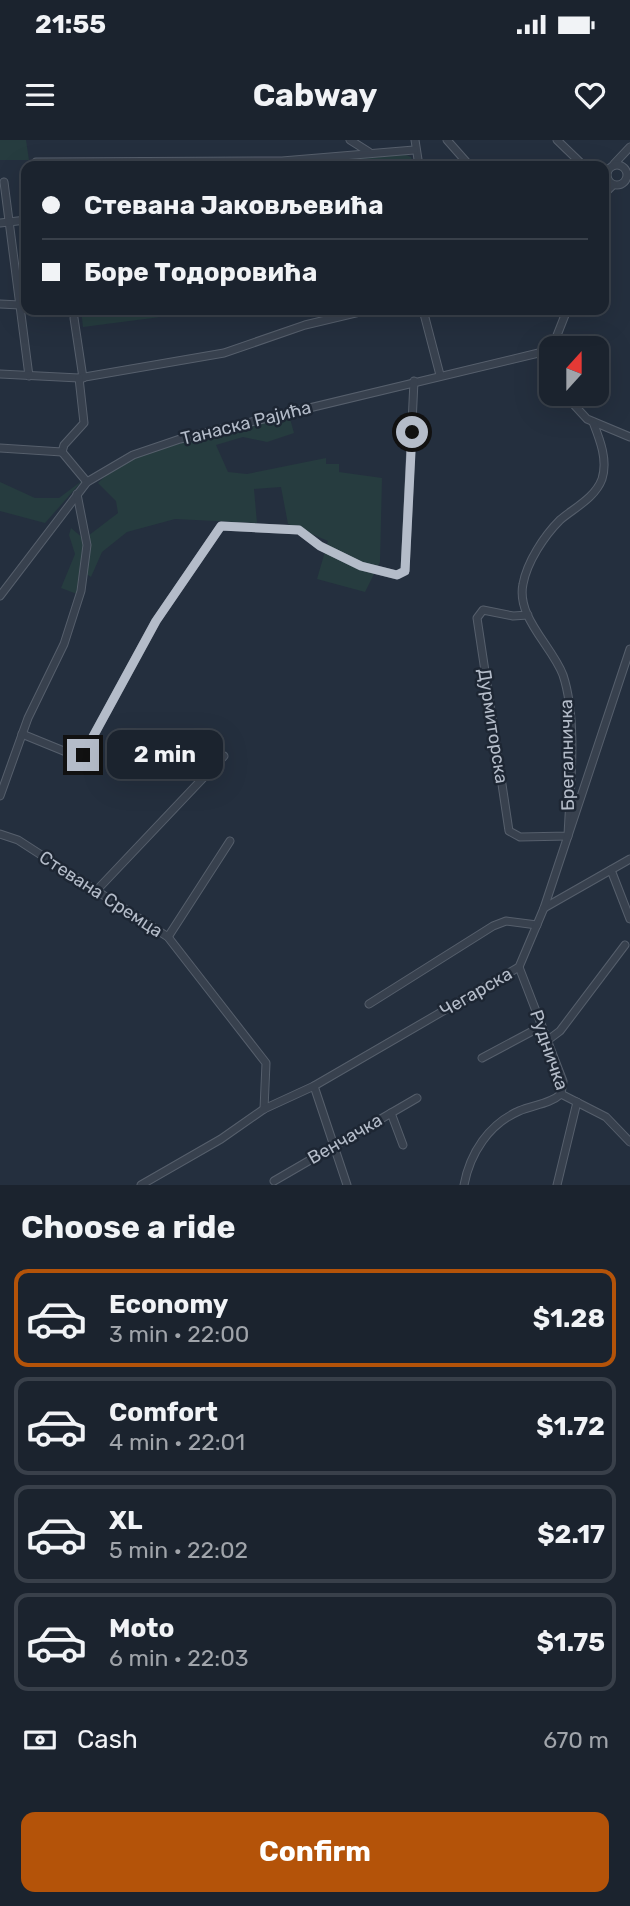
<!DOCTYPE html>
<html lang="en">
<head>
<meta charset="utf-8">
<style>
	:root { --surface:#1b232e; --page:#282f3a; --text:#f1f3f6; --muted:#a0a4aa; --line:#39404a; --accent:#b45309 }
	body { margin:0; font-family:Rubik,sans-serif; background:var(--page); color:var(--text); height:100vh; display:flex; flex-direction:column; font-size:26px; white-space:nowrap }
	* { box-sizing:border-box; margin:0 }
	p { font-size:23px; color:var(--muted) }
	.icon { flex:none; width:38px; height:38px; fill:none; stroke:currentColor; stroke-width:2; stroke-linecap:round; stroke-linejoin:round }
	.map { position:relative; height:1045px; overflow:hidden }
	.panel { display:flex; flex-direction:column; background:var(--surface); flex:1 }
	.panel>* { flex:none }
	.hud { position:absolute; left:21px; top:21px; width:588px; height:154px; border-radius:14px; box-shadow:0 7px 28px #0002,0 0 0 2px var(--line); display:grid; align-content:center; height:154px; padding:0 21px; background:var(--surface) }
	.needle { width:46px; rotate:21deg }
	.tools { position:absolute; left:539px; top:196px; display:grid; gap:14px }
	.tools a { display:grid; place-items:center; width:70px; height:70px; border-radius:14px; background:var(--surface); box-shadow:0 7px 28px #0002,0 0 0 2px var(--line); font-size:35px }
	.end { position:absolute; width:32px; height:32px; margin:-16px; border:9px solid #b4bcc9; background:#111; box-shadow:0 0 0 4px #111 }
	.from { border-radius:50% }
	.bubble { position:absolute; height:49px; border-radius:14px; background:var(--surface); box-shadow:0 7px 28px #0002,0 0 0 2px var(--line); font-size:23px; font-weight:700; line-height:49px; text-align:center }
	.hud b { display:flex; align-items:center; gap:24px; height:66px; font-size:26px }
	.hud b+b { border-top:2px solid var(--line) }
	.hud i { width:18px; height:18px; background:var(--text) }
	ul { padding:0; list-style:none }
	li { display:flex; align-items:center; gap:21px; height:98px; margin:0 14px 10px; padding:0 7px; border:4px solid var(--line); border-radius:14px }
	li div { flex:1 }
	li b { display:block; font-size:26px }
	li em { font-style:normal; font-weight:700 }
	li.on { border-color:var(--accent) }
	li>.icon { width:63px; height:63px; stroke-width:1.5 }
	h2 { padding:0 21px; font-size:32px; line-height:84px }
	.pay { display:flex; align-items:center; gap:18px; height:77px; padding:0 21px; font-size:26px }
	.pay p { margin-inline-start:auto }
	.primary-button { display:flex; gap:14px; margin-top:auto; padding:14px 21px }
	.primary-button a { flex:1; height:80px; border-radius:14px; background:var(--accent); color:#fff; font-size:28px; font-weight:700; line-height:80px; text-align:center }
	.status { display:flex; justify-content:space-between; align-items:center; height:49px; padding:0 35px; background:var(--surface); direction:ltr }
	.status svg { height:19px; fill:currentColor }
	header { display:flex; justify-content:space-between; align-items:center; height:91px; padding:0 21px; background:var(--surface); font-size:32px; font-weight:700 }
	.map>svg:first-child { display:block }
	.green { fill:#263c3f }
	.lines { fill:none; stroke-linecap:round; stroke-linejoin:round }
	.minor-casing { stroke:#565f6c; stroke-width:9 }
	.minor { stroke:#38414e; stroke-width:7 }
	.route { stroke:#b4bcc9; stroke-width:9 }
	.labels { text-anchor:middle; stroke-width:5; stroke-linejoin:round; paint-order:stroke }
	.street-label { font-size:18px; fill:#b4bcc9; stroke:#1d2633 }
</style>
</head>
<body>
<div class="status"><b>21:55</b><svg viewBox="0 0 49 12"><path d="M0 12V9h3v3zM5 12V6h3v6zM10 12V3h3v9zM15 12V0h3v12zM26 1h20v11H26zM47 4h2v5h-2z"/></svg></div>
<header><svg class="icon" aria-label="menu" viewBox="0 0 24 24"><path d="M4 6h16M4 12h16M4 18h16"/></svg>Cabway<svg class="icon" aria-label="heart" viewBox="0 0 24 24"><path d="M12 20l-8-8c-3-5 5-10 8-4 3-6 11-1 8 4z"/></svg></header>
<div class="map">
<svg width="630" height="1045" viewBox="0 0 630 1045">
	<rect width="100%" height="100%" fill="#242f3e"/>
	<!-- green -->
	<g class="green">
		<path d="M 0,0 L 26,0 L 29,20 L 0,20 Z"/>
		<path d="M 406,15 L 411,17 L 414,26 L 295,26 L 295,22 Z"/>
		<path d="M 81,170 L 175,170 L 176,175 L 83,187 Z"/>
		<path d="M 289,275 L 294,293 L 267,302 L 243,297 L 216,305 L 228,332 L 247,334 L 326,318 L 326,324 L 339,324 L 339,332 L 382,338 L 380,422 L 365,452 L 317,439 L 328,401 L 288,384 L 281,347 L 254,349 L 257,383 L 175,379 L 127,392 L 102,412 L 91,437 L 80,430 L 77,454 L 61,448 L 75,414 L 69,395 L 71,388 L 84,399 L 118,373 L 116,361 L 98,343 C 144,295 228,289 289,275 Z"/>
		<path d="M 83,340 L 45,383 L 0,371 L 0,342 L 35,358 L 59,358 Z"/>
	</g>
	<g class="lines">
		<!-- minor casing -->
		<g class="minor-casing">
			<g id="minor">
				<path d="M 350,0 L 369,12"/>
				<path d="M 415,0 L 419,26"/>
				<path d="M 447,0 L 470,26"/>
				<path d="M 557,0 L 584,26"/>
				<path d="M 36,22 L 282,21 L 414,10"/>
				<path d="M 614,24 L 630,7"/>
				<circle cx="617" cy="35" r="10"/>
				<path d="M 4,42 L 29,236"/>
				<path d="M 604,54 L 613,45"/>
				<path d="M 0,83 L 26,80"/>
				<path d="M 0,164 L 20,165"/>
				<path d="M 423,170 L 440,235"/>
				<path d="M 74,178 L 83,238"/>
				<path d="M 552,208 L 567,170"/>
				<path d="M 0,234 L 79,238 L 224,213 L 305,185 L 368,170"/>
				<path d="M 79,238 L 84,283 L 64,305 L 62,312 L 87,342"/>
				<path d="M 564,254 L 587,279 L 630,297"/>
				<path d="M 0,308 L 62,312"/>
				<path d="M 0,456 L 87,342 L 133,315 L 180,299 L 551,210"/>
				<path d="M 528,475 L 513,476 L 483,470 L 477,478 L 509,691 L 520,697 L 568,696 C 570,648 578,580 563,535 C 552,506 516,477 523,444 C 527,422 544,396 560,380 C 574,368 595,358 602,339 C 608,320 600,300 593,282"/>
				<path d="M 22,594 L 76,616 L 83,615 L 156,481 L 221,386 L 299,390 L 320,406 L 361,426 L 397,435 L 405,431 L 414,241"/>
				<path d="M 0,656 L 28,578 L 64,504 L 81,451 L 87,405 L 77,354"/>
				<path d="M 0,694 L 18,700 L 168,797 L 266,923 L 264,969"/>
				<path d="M 611,730 L 630,779"/>
				<path d="M 95,752 L 224,616"/>
				<path d="M 544,768 L 630,719"/>
				<path d="M 168,797 L 230,701"/>
				<path d="M 519,827 L 563,941 L 561,954"/>
				<path d="M 369,864 L 493,786 L 506,781 L 537,785"/>
				<path d="M 548,900 L 560,891 L 625,805"/>
				<path d="M 482,918 L 542,886"/>
				<path d="M 314,946 L 347,1045"/>
				<path d="M 561,954 L 606,977 L 630,1002"/>
				<path d="M 391,973 L 403,1005"/>
				<path d="M 274,1041 L 417,958"/>
				<path d="M 141,1045 L 221,999 L 264,969 L 314,946 L 519,827 L 544,768 L 630,509"/>
				<path d="M 464,1045 C 470,1013 489,984 519,971 C 533,965 550,964 561,954"/>
				<path d="M 557,1045 L 577,962"/>
			</g>
		</g>
		<!-- minor -->
		<use href="#minor" class="minor"/>
	</g>
	<g class="lines">
		<!-- route -->
		<path class="route" d="M 83,615 L 156,481 L 221,386 L 299,390 L 320,406 L 361,426 L 397,435 L 405,431 L 412,292"/>
	</g>
	<g class="labels">
		<!-- street labels -->
		<g class="street-label">
			<text transform="translate(246 283) rotate(-14)" y="6">Танаска Рајића</text>
			<text transform="translate(493 586) rotate(81)" y="6">Дурмиторска</text>
			<text transform="translate(567 615) rotate(-91)" y="6">Брегалничка</text>
			<text transform="translate(101 754) rotate(33)" y="6">Стевана Сремца</text>
			<text transform="translate(476 852) rotate(-30)" y="6">Чегарска</text>
			<text transform="translate(549 910) rotate(71)" y="6">Рудничка</text>
			<text transform="translate(345 999) rotate(-30)" y="6">Венчачка</text>
		</g>
	</g>
</svg>
<div class="tools">
<a><svg class="needle" viewBox="-14 -14 28 28"><path d="M0-13l5 13h-10z" fill="#e53935"/><path d="M0 13l5-13h-10z" fill="#a0a4aa"/></svg></a>
</div>
<i class="end from" style="left:412px;top:292px"></i>
<i class="end" style="left:83px;top:615px"></i>
<div class="bubble" style="left:107px;top:590px;width:116px">2 min</div>
<div class="hud">
<b><i class="from"></i>Стевана Јаковљевића</b>
<b><i></i>Боре Тодоровића</b>
</div>
</div>
<section class="panel">
<h2>Choose a ride</h2>
<ul>
<li class="on"><svg class="icon" aria-label="car" viewBox="0 0 24 24"><path d="M5 17H2v-5l4-1 3-4h7l3 4 3 1v5h-3M9 17h6M6 11h13"/><circle cx="7" cy="17" r="2"/><circle cx="17" cy="17" r="2"/></svg><div><b>Economy</b><p>3 min · 22:00</p></div><em>$1.28</em></li>
<li><svg class="icon" aria-label="car" viewBox="0 0 24 24"><path d="M5 17H2v-5l4-1 3-4h7l3 4 3 1v5h-3M9 17h6M6 11h13"/><circle cx="7" cy="17" r="2"/><circle cx="17" cy="17" r="2"/></svg><div><b>Comfort</b><p>4 min · 22:01</p></div><em>$1.72</em></li>
<li><svg class="icon" aria-label="car" viewBox="0 0 24 24"><path d="M5 17H2v-5l4-1 3-4h7l3 4 3 1v5h-3M9 17h6M6 11h13"/><circle cx="7" cy="17" r="2"/><circle cx="17" cy="17" r="2"/></svg><div><b>XL</b><p>5 min · 22:02</p></div><em>$2.17</em></li>
<li><svg class="icon" aria-label="car" viewBox="0 0 24 24"><path d="M5 17H2v-5l4-1 3-4h7l3 4 3 1v5h-3M9 17h6M6 11h13"/><circle cx="7" cy="17" r="2"/><circle cx="17" cy="17" r="2"/></svg><div><b>Moto</b><p>6 min · 22:03</p></div><em>$1.75</em></li>
</ul>
<div class="pay"><svg class="icon" aria-label="cash" viewBox="0 0 24 24"><path d="M3 7h18v10H3z"/><circle cx="12" cy="12" r="2"/></svg>Cash<p>670 m</p></div>
<div class="primary-button"><a>Confirm</a></div>
</section>
</body>
</html>
